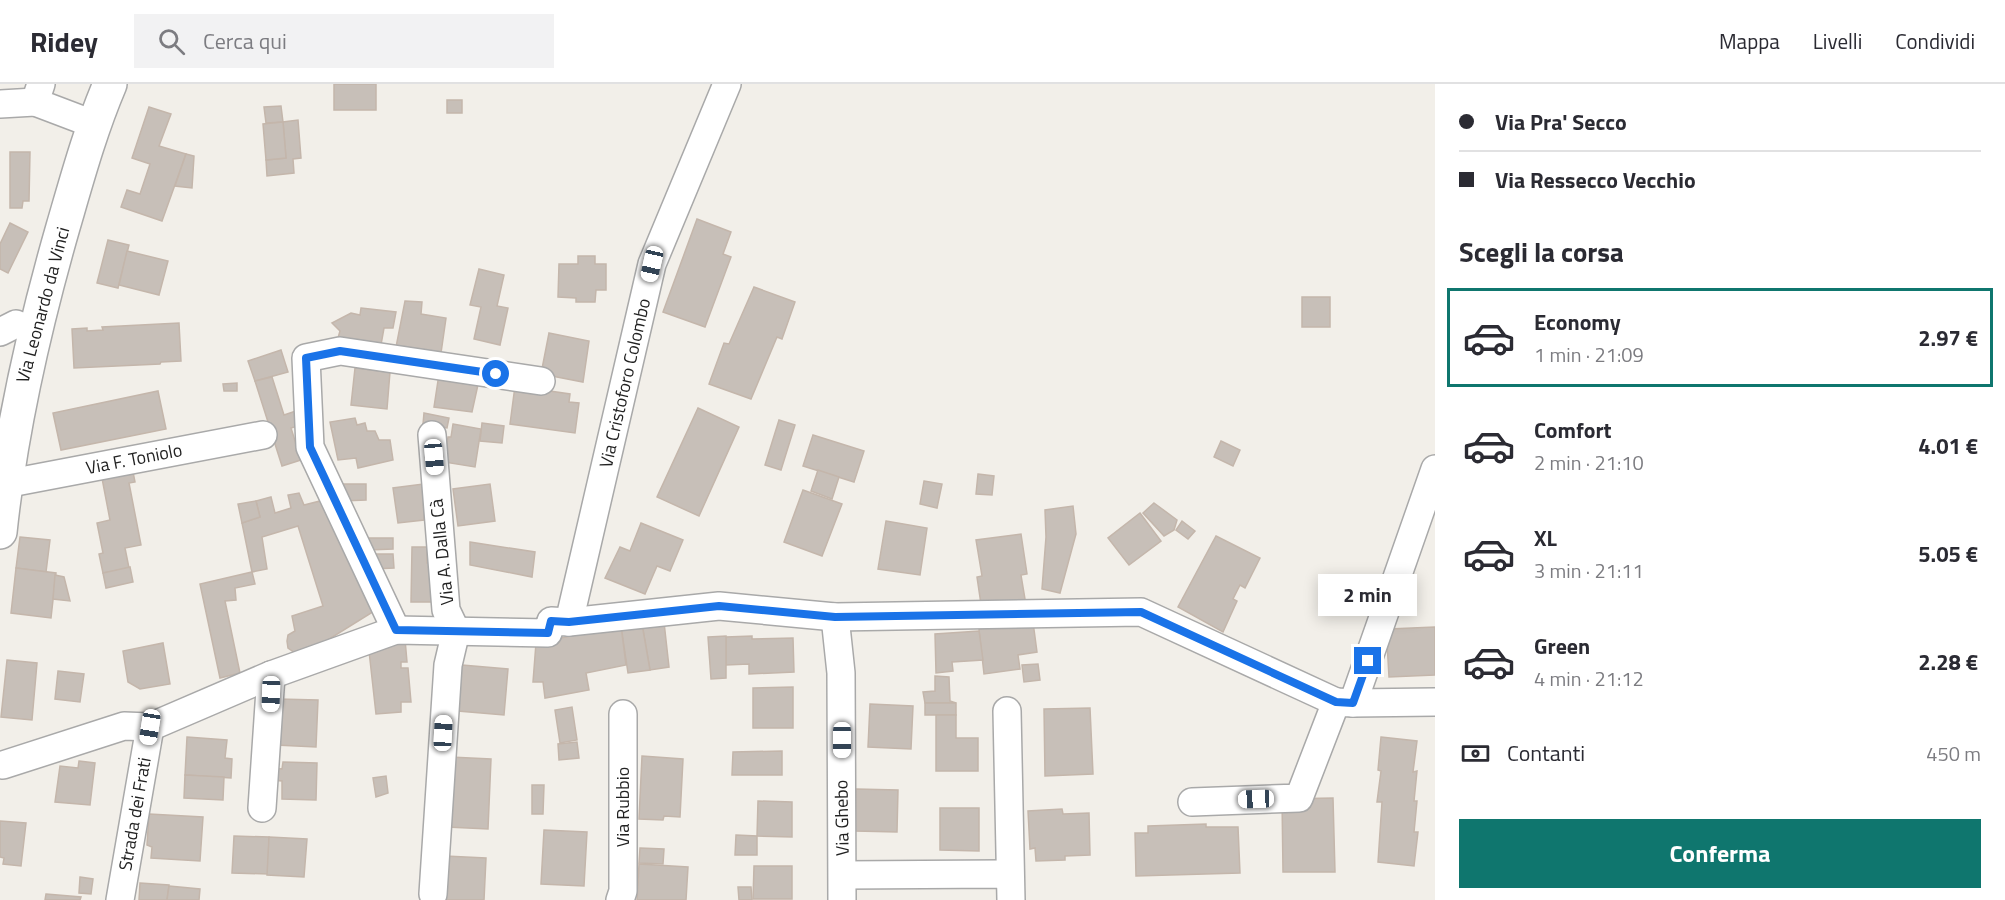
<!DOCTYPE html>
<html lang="it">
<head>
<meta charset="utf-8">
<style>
	:root { --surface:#fff; --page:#f2f2f3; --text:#2b2b33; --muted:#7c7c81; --line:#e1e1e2; --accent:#0f766e }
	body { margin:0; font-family:"Titillium Web",sans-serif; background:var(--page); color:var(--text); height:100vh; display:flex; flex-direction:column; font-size:22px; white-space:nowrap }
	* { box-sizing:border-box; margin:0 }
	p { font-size:20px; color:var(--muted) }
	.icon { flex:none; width:33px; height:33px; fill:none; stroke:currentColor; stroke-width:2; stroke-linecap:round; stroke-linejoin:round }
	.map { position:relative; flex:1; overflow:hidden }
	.sheet { display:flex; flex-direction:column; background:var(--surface); width:570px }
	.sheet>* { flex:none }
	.guide { display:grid; align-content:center; height:132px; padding:0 24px; background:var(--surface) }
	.end { position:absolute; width:27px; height:27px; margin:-14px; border:8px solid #1a73e8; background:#fff; box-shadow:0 0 0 3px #fff }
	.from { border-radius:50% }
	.bubble { position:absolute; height:42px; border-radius:0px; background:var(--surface); box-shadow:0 3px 15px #0003; font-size:20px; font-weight:700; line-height:42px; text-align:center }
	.car { position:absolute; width:18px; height:36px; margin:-18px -9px; border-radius:8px; box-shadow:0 0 4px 2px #0007; background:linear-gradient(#fff 24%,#345 0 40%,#fff 0 76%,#345 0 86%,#fff 0) }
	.guide b { display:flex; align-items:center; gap:21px; height:57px; font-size:22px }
	.guide b+b { border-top:2px solid var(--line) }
	.guide i { width:15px; height:15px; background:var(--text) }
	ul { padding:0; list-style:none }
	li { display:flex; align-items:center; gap:18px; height:99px; margin:0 12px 9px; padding:0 12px; border:3px solid transparent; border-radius:0px }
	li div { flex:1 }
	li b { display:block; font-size:22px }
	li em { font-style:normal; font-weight:700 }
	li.on { border-color:var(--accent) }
	li>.icon { width:54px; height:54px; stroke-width:1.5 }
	h2 { padding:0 24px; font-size:27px; line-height:72px }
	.pay { display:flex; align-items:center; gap:15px; height:66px; padding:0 24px; font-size:22px }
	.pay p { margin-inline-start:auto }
	.action { display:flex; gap:12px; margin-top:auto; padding:12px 24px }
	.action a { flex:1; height:69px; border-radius:0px; background:var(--accent); color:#fff; font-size:24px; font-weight:700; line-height:69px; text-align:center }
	header { display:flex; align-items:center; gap:36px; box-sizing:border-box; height:84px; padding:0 30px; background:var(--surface); border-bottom:2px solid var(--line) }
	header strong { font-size:28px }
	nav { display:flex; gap:33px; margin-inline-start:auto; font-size:21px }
	.search { width:420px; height:54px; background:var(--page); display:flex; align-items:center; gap:15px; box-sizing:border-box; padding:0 21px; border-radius:0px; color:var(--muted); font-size:22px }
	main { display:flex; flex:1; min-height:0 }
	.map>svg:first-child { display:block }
	.building { fill:#c7bfb8; stroke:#c4b6ab; stroke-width:1.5 }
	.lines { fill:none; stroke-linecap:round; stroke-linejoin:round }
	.minor-casing { stroke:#a9a9a9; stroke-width:30 }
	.tertiary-casing { stroke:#a9a9a9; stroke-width:36 }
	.minor { stroke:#fff; stroke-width:27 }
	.tertiary { stroke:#fff; stroke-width:33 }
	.route { stroke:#1a73e8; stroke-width:8 }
	.labels { text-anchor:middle; stroke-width:5; stroke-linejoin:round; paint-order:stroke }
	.street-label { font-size:18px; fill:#222; stroke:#fff }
</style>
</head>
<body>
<header>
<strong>Ridey</strong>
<div class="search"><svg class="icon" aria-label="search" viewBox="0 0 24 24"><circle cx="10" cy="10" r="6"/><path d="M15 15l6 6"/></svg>Cerca qui</div>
<nav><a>Mappa</a><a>Livelli</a><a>Condividi</a></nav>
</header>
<main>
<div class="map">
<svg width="1435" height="816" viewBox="0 0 1435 816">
	<rect width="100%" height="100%" fill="#f2efe9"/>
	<!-- building -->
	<g class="building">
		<rect x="334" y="0" width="42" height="26"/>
		<rect x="447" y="16" width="15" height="13"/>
		<path d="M 281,22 L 283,38 L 266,39 L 264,23 Z"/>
		<path d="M 149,23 L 171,30 L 159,62 L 186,70 L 162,137 L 121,123 L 127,106 L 140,110 L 150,80 L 132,74 Z"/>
		<path d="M 298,36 L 301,74 L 293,75 L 294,89 L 267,92 L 266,76 L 286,74 L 283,38 Z"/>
		<path d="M 283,38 L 286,74 L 266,76 L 263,40 Z"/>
		<path d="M 10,68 L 30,68 L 29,117 L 23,117 L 22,124 L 10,124 Z"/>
		<path d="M 186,70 L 194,72 L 192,104 L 175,102 Z"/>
		<path d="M 697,135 L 731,148 L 723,170 L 731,173 L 705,243 L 663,228 Z"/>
		<path d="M 10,139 L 28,148 L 8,189 L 0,185 L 0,160 Z"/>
		<path d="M 108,156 L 129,161 L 118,204 L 97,199 Z"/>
		<path d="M 127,167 L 168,177 L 159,211 L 119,201 Z"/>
		<path d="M 578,172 L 595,172 L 595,180 L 606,180 L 606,206 L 596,206 L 595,218 L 576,218 L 576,214 L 558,213 L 559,180 L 578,180 Z"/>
		<path d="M 479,185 L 504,191 L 497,222 L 508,224 L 500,261 L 474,255 L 481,223 L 470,221 Z"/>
		<path d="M 754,203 L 795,218 L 782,255 L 777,253 L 751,315 L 709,300 L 724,259 L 729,260 Z"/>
		<rect x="1302" y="213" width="28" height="30"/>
		<path d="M 405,217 L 422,218 L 421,230 L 446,234 L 441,269 L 396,263 Z"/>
		<path d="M 361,224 L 396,228 L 393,244 L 384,244 L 381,261 L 338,254 L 340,247 L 332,239 L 351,229 L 360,231 Z"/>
		<path d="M 179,239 L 181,277 L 161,278 L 160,280 L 74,284 L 72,245 L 87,244 L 87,247 L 103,246 L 102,243 Z"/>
		<path d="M 549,249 L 589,257 L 583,298 L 541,290 Z"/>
		<path d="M 281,266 L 288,288 L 255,297 L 248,277 Z"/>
		<path d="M 355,284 L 390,288 L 387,325 L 351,321 Z"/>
		<path d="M 439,290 L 479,296 L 472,328 L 434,323 Z"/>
		<path d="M 272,293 L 284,331 L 296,327 L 301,341 L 291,344 L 301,376 L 282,382 L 255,297 Z"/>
		<path d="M 237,299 L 237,307 L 224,307 L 223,300 Z"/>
		<path d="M 515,302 L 570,310 L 569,318 L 579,319 L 575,349 L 510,340 Z"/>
		<path d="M 158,307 L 166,345 L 61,366 L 53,329 Z"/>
		<path d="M 698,324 L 739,343 L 699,432 L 657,413 Z"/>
		<path d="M 424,329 L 449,334 L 447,344 L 423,340 Z"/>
		<path d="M 355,334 L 357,341 L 365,339 L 367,347 L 375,347 L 379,356 L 390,356 L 393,376 L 358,384 L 356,374 L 338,376 L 330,338 Z"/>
		<path d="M 779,336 L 795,341 L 781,386 L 765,381 Z"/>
		<path d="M 482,339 L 504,342 L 502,359 L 480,357 Z"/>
		<path d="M 453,340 L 481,345 L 475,383 L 444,378 L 448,353 L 451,353 Z"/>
		<path d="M 813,351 L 864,367 L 854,398 L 803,382 Z"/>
		<path d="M 1221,357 L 1240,366 L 1233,382 L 1214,373 Z"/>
		<path d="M 132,383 L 135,398 L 129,399 L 141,461 L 125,464 L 129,484 L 103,489 L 99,470 L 103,469 L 97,439 L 110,436 L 101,389 Z"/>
		<path d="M 818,386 L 839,393 L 832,415 L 811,407 Z"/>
		<path d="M 978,390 L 994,392 L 992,411 L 976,410 Z"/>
		<path d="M 924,397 L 942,400 L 937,424 L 920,420 Z"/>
		<path d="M 341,400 L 366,400 L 366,416 L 342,417 Z"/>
		<path d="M 423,400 L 424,436 L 398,439 L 393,404 Z"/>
		<path d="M 490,400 L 495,437 L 458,442 L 453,405 Z"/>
		<path d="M 803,406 L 842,420 L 822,472 L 784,458 Z"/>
		<path d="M 299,409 L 304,421 L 328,415 L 376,526 L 318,562 L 295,569 L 288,564 L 287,557 L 288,551 L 295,547 L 292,532 L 323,522 L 298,442 L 262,453 L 267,485 L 252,488 L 242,439 L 260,433 L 256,417 L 271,413 L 275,429 L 291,424 L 288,411 Z"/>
		<path d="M 256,417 L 260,433 L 242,439 L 238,420 Z"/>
		<path d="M 1154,419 L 1177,436 L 1174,446 L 1164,452 L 1143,429 Z"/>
		<path d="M 1073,422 L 1076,450 L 1060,509 L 1042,505 L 1046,453 L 1045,426 Z"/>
		<path d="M 1140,429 L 1161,457 L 1129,481 L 1108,454 Z"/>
		<path d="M 886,437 L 927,444 L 920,491 L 878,485 Z"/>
		<path d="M 1182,437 L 1195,447 L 1188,455 L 1176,446 Z"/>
		<path d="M 641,439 L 683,456 L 670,487 L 657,482 L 645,510 L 605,494 L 620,463 L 630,467 Z"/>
		<path d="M 1021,450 L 1027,490 L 1021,491 L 1026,521 L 982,527 L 977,493 L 982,492 L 976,456 Z"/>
		<path d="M 1216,452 L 1260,474 L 1245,504 L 1240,501 L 1233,515 L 1237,517 L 1223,548 L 1178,523 Z"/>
		<path d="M 20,453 L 50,456 L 46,488 L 16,484 Z"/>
		<path d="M 369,454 L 393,454 L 393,465 L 369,466 Z"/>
		<path d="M 470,458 L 535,468 L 532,493 L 470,481 Z"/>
		<path d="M 412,463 L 427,463 L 427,479 L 438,479 L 438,518 L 411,518 Z"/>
		<path d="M 372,470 L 393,470 L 394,484 L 373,485 Z"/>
		<path d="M 130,483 L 133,498 L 106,504 L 103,489 Z"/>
		<path d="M 16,484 L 56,489 L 51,534 L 11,529 Z"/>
		<path d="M 252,488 L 255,500 L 235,504 L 236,516 L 225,517 L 240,589 L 220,594 L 200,500 Z"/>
		<path d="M 55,491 L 64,493 L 70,517 L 53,515 Z"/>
		<path d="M 664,538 L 669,583 L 650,586 L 642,540 Z"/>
		<path d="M 1033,538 L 1037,568 L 1018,571 L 1020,585 L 984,590 L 979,545 Z"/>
		<path d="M 642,540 L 650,586 L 628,589 L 621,542 Z"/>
		<path d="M 621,542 L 626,581 L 586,589 L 589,606 L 545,614 L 543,598 L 533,598 L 536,559 Z"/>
		<path d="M 1435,543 L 1435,591 L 1389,593 L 1387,558 L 1389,545 Z"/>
		<path d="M 979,547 L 983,576 L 952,578 L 953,587 L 936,589 L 935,550 Z"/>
		<path d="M 752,552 L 752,555 L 793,554 L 794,588 L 749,590 L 749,580 L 726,581 L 726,553 Z"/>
		<path d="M 708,553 L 726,552 L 726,594 L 711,595 Z"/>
		<path d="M 405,555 L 407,578 L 401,578 L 401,584 L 408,584 L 411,618 L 401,618 L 401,628 L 376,630 L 368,558 Z"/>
		<path d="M 163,559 L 170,600 L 140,605 L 128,598 L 123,567 Z"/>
		<path d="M 7,576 L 37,579 L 32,636 L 1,633 Z"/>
		<path d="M 1038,580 L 1040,596 L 1024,598 L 1022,581 Z"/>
		<path d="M 462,581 L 508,585 L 504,631 L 458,627 Z"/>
		<path d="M 58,587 L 84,590 L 80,618 L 55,615 Z"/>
		<path d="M 935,592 L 949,593 L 950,617 L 956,619 L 925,619 L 923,608 L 935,607 Z"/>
		<path d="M 793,603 L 793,644 L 753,644 L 753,604 Z"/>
		<path d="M 278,615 L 318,616 L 316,663 L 276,661 Z"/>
		<rect x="925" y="619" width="31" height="12"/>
		<path d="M 870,620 L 913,622 L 911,665 L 868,663 Z"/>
		<path d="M 572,623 L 577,656 L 560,659 L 555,626 Z"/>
		<path d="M 1090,624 L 1093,690 L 1045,692 L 1044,625 Z"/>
		<path d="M 936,631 L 956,631 L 956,654 L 978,654 L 978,687 L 936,687 Z"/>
		<path d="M 187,653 L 227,656 L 225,674 L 232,675 L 231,694 L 185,691 Z"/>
		<path d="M 1381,653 L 1417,657 L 1413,688 L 1417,687 L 1414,717 L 1417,717 L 1414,748 L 1418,748 L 1414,782 L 1378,778 L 1382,718 L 1377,718 L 1381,687 L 1378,686 Z"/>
		<path d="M 577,658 L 579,674 L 559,676 L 558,660 Z"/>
		<path d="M 782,667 L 782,691 L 732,691 L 733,668 Z"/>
		<path d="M 642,672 L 683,675 L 680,733 L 664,732 L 663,736 L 639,735 Z"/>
		<path d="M 450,673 L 491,675 L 488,745 L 447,743 Z"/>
		<path d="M 79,677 L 95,679 L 90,721 L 55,718 L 60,682 L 78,684 Z"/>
		<path d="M 283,678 L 317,679 L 316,716 L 282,715 L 282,697 L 272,696 L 273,684 L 282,685 Z"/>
		<path d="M 185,691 L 224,693 L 223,716 L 184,714 Z"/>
		<path d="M 386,692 L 388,709 L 376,713 L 373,694 Z"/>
		<path d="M 532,701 L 544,701 L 543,730 L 532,730 Z"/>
		<path d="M 856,705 L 898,706 L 897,748 L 855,747 Z"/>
		<path d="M 1333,714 L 1335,788 L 1283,788 L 1282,715 Z"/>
		<path d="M 758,717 L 792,718 L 792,753 L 757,752 Z"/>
		<path d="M 940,724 L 979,724 L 979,767 L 940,766 Z"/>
		<path d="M 1062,725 L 1063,730 L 1089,729 L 1090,771 L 1065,772 L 1065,776 L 1036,777 L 1035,764 L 1030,765 L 1028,727 Z"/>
		<path d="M 149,730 L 203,733 L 200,777 L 151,774 L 152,763 L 147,761 Z"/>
		<path d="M 0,737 L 26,739 L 21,782 L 3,780 L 4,774 L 0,773 Z"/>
		<path d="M 1206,740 L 1206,743 L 1238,743 L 1240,789 L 1136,792 L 1135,749 L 1148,749 L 1148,742 Z"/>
		<path d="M 544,746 L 587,748 L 584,802 L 541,800 Z"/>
		<path d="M 736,751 L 757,752 L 757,771 L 735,771 Z"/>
		<path d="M 234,752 L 269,753 L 268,790 L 232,789 Z"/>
		<path d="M 269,753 L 307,755 L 304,793 L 267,791 Z"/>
		<path d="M 640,764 L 664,765 L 663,780 L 639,779 Z"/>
		<path d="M 445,772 L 486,774 L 484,816 L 443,816 Z"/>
		<path d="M 639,780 L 688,783 L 686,816 L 637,816 Z"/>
		<path d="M 754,782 L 792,782 L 792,815 L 753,815 Z"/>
		<path d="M 80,793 L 93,795 L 91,810 L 79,809 Z"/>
		<path d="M 140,799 L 169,801 L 167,816 L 139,816 Z"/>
		<path d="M 169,802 L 200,805 L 199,816 L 167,816 Z"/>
		<path d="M 738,803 L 751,803 L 752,816 L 739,816 Z"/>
		<path d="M 46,810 L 81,813 L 80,816 L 45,816 Z"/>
	</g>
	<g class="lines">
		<!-- minor casing -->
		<g class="minor-casing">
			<g id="minor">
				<path d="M 41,0 L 35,18 L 93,40"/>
				<path d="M 0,20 L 35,18"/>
				<path d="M 0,248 L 16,240"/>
				<path d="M 432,351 L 446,526 L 456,547 L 448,581 L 433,810"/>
				<path d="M 5,400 L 263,351"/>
				<path d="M 835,533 L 841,589 L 842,816"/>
				<path d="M 569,538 L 652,180 L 727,0"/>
				<path d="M 396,546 L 310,363 L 306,274 L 340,267 L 541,297"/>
				<path d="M 1353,619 L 1435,618"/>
				<path d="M 1007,627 L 1011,816"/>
				<path d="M 3,681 L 124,642 L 150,643 L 271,591 L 396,546 L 548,549 L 551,537 L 569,538 L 719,522 L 835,533 L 1141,528 L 1336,618"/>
				<path d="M 1192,718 L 1299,714 L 1336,618 L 1353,619 L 1435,385"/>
				<path d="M 262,724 L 271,591"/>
				<path d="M 843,791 L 1002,790 L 1010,797"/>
				<path d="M 120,816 L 150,643"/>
				<path d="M 620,816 L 623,807 L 623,630"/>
			</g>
		</g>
		<!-- tertiary casing -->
		<g class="tertiary-casing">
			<path id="tertiary" d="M 0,448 C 11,343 34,244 63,143 C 77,95 90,47 110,0"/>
		</g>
		<!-- minor -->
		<use href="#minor" class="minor"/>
		<!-- tertiary -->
		<use href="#tertiary" class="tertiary"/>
	</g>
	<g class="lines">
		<!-- route -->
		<path class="route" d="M 496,290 L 340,267 L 306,274 L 310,363 L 396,546 L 548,549 L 551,537 L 569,538 L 719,522 L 835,533 L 1141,528 L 1336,618 L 1353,619 L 1368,577"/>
	</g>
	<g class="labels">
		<!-- street labels -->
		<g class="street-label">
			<text transform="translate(43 221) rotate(-75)" y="6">Via Leonardo da Vinci</text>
			<text transform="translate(625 299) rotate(-77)" y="6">Via Cristoforo Colombo</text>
			<text transform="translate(134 375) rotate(-11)" y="6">Via F. Toniolo</text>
			<text transform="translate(442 468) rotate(-96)" y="6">Via A. Dalla Cà</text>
			<text transform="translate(623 723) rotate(-90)" y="6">Via Rubbio</text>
			<text transform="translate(135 730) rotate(-80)" y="6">Strada dei Frati</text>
			<text transform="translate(842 734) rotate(-91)" y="6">Via Ghebo</text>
		</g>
	</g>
</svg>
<i class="end from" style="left:496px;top:290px"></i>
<i class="end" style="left:1368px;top:577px"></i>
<div class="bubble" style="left:1318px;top:490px;width:99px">2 min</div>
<i class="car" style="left:652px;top:180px;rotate:193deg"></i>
<i class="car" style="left:434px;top:373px;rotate:175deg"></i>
<i class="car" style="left:271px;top:610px;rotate:182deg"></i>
<i class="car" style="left:150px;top:643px;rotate:189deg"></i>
<i class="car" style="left:443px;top:649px;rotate:3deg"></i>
<i class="car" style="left:842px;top:656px;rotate:180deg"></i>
<i class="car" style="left:1256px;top:715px;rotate:268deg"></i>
</div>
<section class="sheet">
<div class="guide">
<b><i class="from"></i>Via Pra' Secco</b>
<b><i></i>Via Ressecco Vecchio</b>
</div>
<h2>Scegli la corsa</h2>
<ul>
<li class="on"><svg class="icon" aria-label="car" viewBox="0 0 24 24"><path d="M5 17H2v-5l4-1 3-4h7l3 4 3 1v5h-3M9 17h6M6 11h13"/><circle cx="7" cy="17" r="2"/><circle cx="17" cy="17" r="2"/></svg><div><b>Economy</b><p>1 min · 21:09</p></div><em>2.97 €</em></li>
<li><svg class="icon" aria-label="car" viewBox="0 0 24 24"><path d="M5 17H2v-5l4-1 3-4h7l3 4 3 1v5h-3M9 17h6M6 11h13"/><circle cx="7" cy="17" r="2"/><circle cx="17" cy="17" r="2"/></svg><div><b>Comfort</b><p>2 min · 21:10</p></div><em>4.01 €</em></li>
<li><svg class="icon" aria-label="car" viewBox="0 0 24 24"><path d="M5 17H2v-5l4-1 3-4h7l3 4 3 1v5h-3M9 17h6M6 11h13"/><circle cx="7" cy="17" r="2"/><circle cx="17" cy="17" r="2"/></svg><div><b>XL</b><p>3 min · 21:11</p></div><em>5.05 €</em></li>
<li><svg class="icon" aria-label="car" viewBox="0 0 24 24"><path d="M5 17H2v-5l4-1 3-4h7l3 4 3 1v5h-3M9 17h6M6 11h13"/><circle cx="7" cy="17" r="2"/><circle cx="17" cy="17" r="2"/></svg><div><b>Green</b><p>4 min · 21:12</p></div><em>2.28 €</em></li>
</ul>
<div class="pay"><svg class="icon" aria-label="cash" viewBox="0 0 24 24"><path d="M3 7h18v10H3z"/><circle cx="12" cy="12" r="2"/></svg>Contanti<p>450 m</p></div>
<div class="action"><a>Conferma</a></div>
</section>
</main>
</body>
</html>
